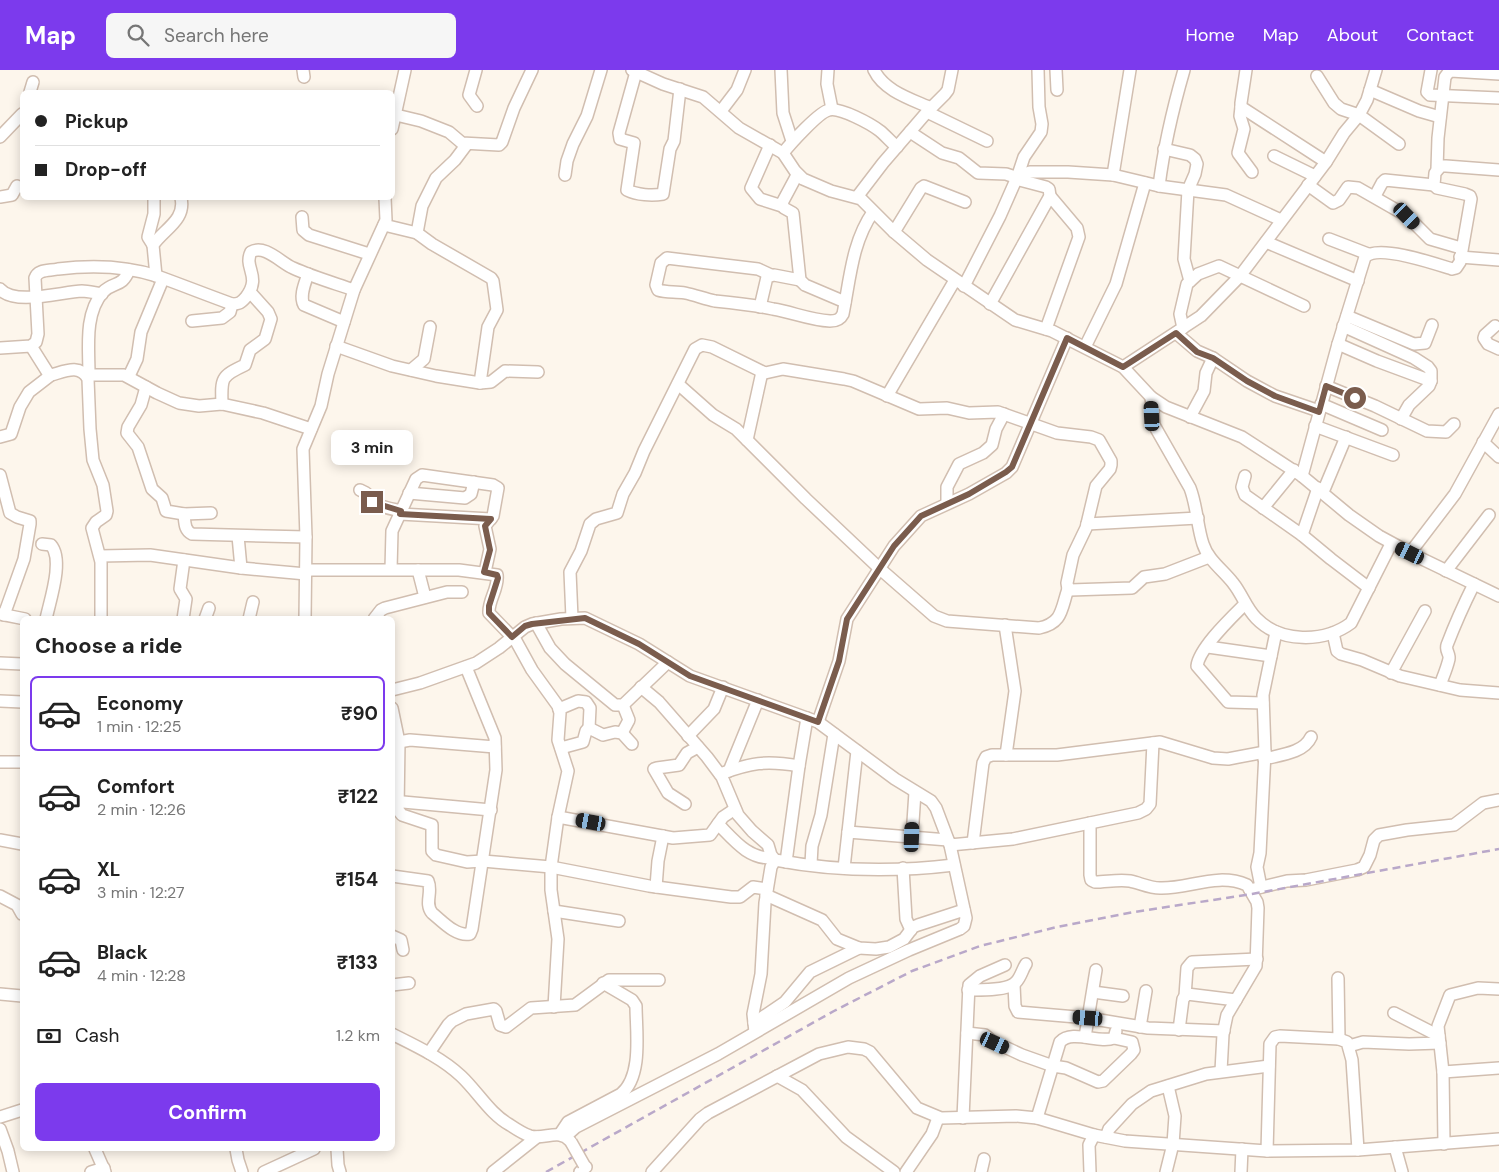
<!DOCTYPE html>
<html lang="en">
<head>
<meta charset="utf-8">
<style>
	:root { --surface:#fff; --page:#f6f6f6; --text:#222; --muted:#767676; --line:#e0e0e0; --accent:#7c3aed }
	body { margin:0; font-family:"DM Sans",sans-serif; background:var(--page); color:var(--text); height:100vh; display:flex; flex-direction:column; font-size:19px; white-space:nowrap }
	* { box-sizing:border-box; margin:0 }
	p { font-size:16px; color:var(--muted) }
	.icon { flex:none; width:28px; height:28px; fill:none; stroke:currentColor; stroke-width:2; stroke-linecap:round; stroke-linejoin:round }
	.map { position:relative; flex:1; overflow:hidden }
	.panel { position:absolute; left:20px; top:546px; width:375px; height:535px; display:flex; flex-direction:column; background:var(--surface); border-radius:8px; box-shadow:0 2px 12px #0003 }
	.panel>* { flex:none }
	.banner { position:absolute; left:20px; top:20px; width:375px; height:110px; border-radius:8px; box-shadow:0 2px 12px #0003; display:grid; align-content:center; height:110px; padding:0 15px; background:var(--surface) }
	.end { position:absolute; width:22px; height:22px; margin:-11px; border:6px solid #7a5c4d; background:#fff; box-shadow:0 0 0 2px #fff }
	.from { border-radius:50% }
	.bubble { position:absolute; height:35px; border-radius:8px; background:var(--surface); box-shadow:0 2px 12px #0003; font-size:16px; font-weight:700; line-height:35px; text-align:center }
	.car { position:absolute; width:15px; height:30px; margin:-15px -8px; border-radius:6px; box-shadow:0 0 4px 1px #0007; background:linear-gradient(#222 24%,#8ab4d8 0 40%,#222 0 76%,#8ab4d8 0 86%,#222 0) }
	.banner b { display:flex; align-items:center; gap:18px; height:48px; font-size:19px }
	.banner b+b { border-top:1px solid var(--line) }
	.banner i { width:12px; height:12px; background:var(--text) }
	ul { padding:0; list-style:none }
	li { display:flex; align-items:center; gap:15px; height:75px; margin:0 10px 8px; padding:0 5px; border:2px solid transparent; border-radius:8px }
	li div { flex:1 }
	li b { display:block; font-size:19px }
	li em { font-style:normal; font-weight:700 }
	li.active { border-color:var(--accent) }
	li>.icon { width:45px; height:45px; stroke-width:1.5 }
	h2 { padding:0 15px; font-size:22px; line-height:60px }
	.pay { display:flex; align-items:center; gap:12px; height:55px; padding:0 15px; font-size:19px }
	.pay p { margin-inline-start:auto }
	.primary-button { display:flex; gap:10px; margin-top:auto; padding:10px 15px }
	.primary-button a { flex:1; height:58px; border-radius:8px; background:var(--accent); color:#fff; font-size:20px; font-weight:700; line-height:58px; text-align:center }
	header { display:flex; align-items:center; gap:30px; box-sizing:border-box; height:70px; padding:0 25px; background:var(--accent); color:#fff }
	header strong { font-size:24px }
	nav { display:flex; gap:28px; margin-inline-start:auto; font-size:18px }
	.search { width:350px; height:45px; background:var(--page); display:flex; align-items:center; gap:12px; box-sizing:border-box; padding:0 18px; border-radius:8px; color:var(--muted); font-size:19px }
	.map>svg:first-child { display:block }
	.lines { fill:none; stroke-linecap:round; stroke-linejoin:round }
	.minor-casing { stroke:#d1beb0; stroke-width:14 }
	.minor { stroke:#fff; stroke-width:11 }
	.rail { stroke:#b9a8c9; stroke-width:2.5; stroke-dasharray:8 5; stroke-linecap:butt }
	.minor-bridge-casing { stroke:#d1beb0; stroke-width:14; stroke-linecap:butt }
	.minor-bridge { stroke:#fff; stroke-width:11 }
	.route { stroke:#7a5c4d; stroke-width:6 }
</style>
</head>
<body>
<header>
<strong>Map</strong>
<div class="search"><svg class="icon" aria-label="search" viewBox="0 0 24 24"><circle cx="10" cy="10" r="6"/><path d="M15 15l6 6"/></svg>Search here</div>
<nav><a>Home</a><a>Map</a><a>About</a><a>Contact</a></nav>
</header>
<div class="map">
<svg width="1499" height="1102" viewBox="0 0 1499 1102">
	<rect width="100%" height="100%" fill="#fdf6ec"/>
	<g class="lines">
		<!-- minor casing -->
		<g class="minor-casing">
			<g id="minor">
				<path d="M 303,0 L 304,7"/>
				<path d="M 476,0 L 469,25 L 477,36"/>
				<path d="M 632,0 L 663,14 L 703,27 L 739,58 L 783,83 L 795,101 L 803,109 L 831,121 L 861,129 L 894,162 L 927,190 L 1015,250 L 1052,261 L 1123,297 L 1151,327 L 1166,337 L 1242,367 L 1302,406 L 1349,445 L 1379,466 L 1416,486 L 1499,526"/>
				<path d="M 781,0 L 783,43 L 792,71"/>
				<path d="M 828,0 L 827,14 L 832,39"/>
				<path d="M 874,0 C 884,21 911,29 931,38"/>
				<path d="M 1056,0 L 1057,20"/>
				<path d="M 1246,0 L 1241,33 L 1241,37 L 1326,92"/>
				<path d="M 1431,0 L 1427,22 L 1430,25 L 1499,28"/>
				<path d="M 636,2 L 619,63 L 620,69 L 634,73 L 627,120 C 637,125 652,126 663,124 L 670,79 L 674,71 L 680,19"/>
				<path d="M 1317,6 L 1334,33 L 1341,39 L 1359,45 L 1399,74"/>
				<path d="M 1370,20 L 1419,41 L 1440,47"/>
				<path d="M 30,22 L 33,12"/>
				<path d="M 1241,37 L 1240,46 L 1244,59 L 1238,83 L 1252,102"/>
				<path d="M 721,41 L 737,20 L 745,0"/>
				<path d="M 927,42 L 987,71"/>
				<path d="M 396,45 L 421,51 L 449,62 L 462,73 L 499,75 L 502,72 L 514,38 L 532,0"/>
				<path d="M 392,59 L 405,0"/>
				<path d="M 910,62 L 942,83 L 959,88 L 978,103 L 1006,104 L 1015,107 L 1015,112 L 1000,146 L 964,216"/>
				<path d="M 0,67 L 22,44"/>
				<path d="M 770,75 L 751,118 L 760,129 L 782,136"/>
				<path d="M 1164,79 L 1190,85 L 1195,89 L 1197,94 L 1195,104 L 1188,120 L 1184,189 L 1190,211"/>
				<path d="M 783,83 C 791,73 819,42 829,40 C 840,37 871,54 880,61 C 886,66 891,72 897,77"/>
				<path d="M 1274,86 L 1315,106"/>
				<path d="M 1437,99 L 1438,68 L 1445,7 L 1448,3 L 1451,1 L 1499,4"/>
				<path d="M 565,105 L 567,91 L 573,74 L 587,46 L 601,0"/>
				<path d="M 797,105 L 782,133 L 784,138 L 793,143 L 800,210 L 805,215 L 845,232"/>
				<path d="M 1018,105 L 1024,87 L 1041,62 L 1042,54 L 1039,37 L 1038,0"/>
				<path d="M 1113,105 L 1130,0"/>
				<path d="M 1015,107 L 1030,102 L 1068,102 L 1113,105 L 1159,116 L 1226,125 L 1281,150"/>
				<path d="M 1308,115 L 1333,133 L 1339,130 L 1348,117 L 1358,118 L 1407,146 L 1430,169 L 1461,178"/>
				<path d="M 1159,116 C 1164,76 1173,38 1184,0"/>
				<path d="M 1375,126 L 1382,113 L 1385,110 L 1434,115"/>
				<path d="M 0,127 L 12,125 L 17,116"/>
				<path d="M 857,127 L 883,93 L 927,42 L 945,24 L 948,20 L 952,0"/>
				<path d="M 302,147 L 303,160 L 309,165 L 369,184"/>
				<path d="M 384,155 L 417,163 L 432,174 L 491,208 L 493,211 L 497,240 L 488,257 L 480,313"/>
				<path d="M 894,162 L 921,118 L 924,116 L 965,132"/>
				<path d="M 417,163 L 422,136 L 436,108 L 455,90 L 467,74"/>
				<path d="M 1329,169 L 1368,184"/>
				<path d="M 1266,172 L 1358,211"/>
				<path d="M 153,175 L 148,167 L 154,144 L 154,128"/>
				<path d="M 1460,187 L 1499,190"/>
				<path d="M 308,204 C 305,213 299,226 304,235 L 344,252"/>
				<path d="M 771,205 L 758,199 L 667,188 L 661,193 L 656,215 L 658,220 C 667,223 676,221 685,223 C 695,225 705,229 715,231 C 735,233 754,235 773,239 C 792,242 810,250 830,251 C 836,251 840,250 843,244 C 850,209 852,172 873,142"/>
				<path d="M 156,206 L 153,175 C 164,159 186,150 181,128"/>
				<path d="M 0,219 C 14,236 61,222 82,221 C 88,221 95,223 102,224"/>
				<path d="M 990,234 L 1050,126 L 1049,119 L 1046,117 L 1016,109"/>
				<path d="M 760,237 L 767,207 L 774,205 L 800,210"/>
				<path d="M 1347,246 L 1414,274 L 1425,273 L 1432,255"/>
				<path d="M 192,251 L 222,248 L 230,242 L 232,234"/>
				<path d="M 1343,256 L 1414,288 L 1428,297 L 1431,301 L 1431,311 L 1429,316 L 1409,335 L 1401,349"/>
				<path d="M 1495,256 L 1485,265 L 1484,268 L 1488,274 L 1499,279"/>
				<path d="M 1183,258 L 1180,244 L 1187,214 L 1198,204 L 1219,196 L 1304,236"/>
				<path d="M 1046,259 L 1079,167 L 1077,158 L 1050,126"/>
				<path d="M 1176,263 L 1197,281 L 1213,288 L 1247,311 L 1275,326 L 1319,341"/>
				<path d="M 1338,274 L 1377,291 L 1431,311"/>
				<path d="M 31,276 L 48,303 L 51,305 C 63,302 80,293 88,309 L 90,359 L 93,390 L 103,415 L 107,441 L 106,445 L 96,452 L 92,458 L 101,492 L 101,549"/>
				<path d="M 336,276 L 392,296 L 436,306 L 480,313 L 491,312 L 505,301 L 538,302"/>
				<path d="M 1085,277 L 1116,214 L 1145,113"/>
				<path d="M 0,278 L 31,276 L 36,272 L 38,264 L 35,208 C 38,199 49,201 58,199 C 90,195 126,196 157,206 C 182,215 207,225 232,234 C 239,234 241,233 246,227 C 262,206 243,198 251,182 C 265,174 281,193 293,198 C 313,207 334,213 354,220"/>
				<path d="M 1123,297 L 1201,246 L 1240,206 L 1326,92 L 1344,63 L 1359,45 L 1367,30 L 1376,0"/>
				<path d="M 411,300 L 424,289 L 430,257"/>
				<path d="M 86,305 L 124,305 L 157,323 L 179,333 L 199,336 L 222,334 L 263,343 L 311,359"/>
				<path d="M 89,305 C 89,278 84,244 103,222 C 114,211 122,218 129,200"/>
				<path d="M 129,306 L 137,289 L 141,262 L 163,209"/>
				<path d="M 678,314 L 713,345 L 736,359 L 806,429 L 879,498 L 934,546 L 947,551 L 1039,558 C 1063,553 1061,539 1068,519"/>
				<path d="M 1326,316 L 1375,336 L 1427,361 L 1446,362 L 1454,354"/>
				<path d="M 146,317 L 141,335 L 128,357 L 127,363 L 138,377 L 152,419 L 162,428 L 166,441 L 184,444 L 211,443"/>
				<path d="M 887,326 L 955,210"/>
				<path d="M 1151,327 L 1154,355 L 1190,418 C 1197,436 1197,456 1203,474 C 1208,490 1223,500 1233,513 C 1242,524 1246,538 1256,548 C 1280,573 1324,573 1351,553 L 1391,474"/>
				<path d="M 222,334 C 221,308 221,306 245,295 L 250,280 L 265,269 L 271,249 L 268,242 L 250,222"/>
				<path d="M 1321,334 L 1382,360"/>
				<path d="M 1190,347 L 1204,321 L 1206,303 L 1213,288"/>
				<path d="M 1315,356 L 1393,385"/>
				<path d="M 0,367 L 11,364 L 20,337 L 29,322 L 51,305"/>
				<path d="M 747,370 L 762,302"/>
				<path d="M 1483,372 L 1499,387"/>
				<path d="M 0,405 L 10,443 L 17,447 L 30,451 L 30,454 L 24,489 L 4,545"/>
				<path d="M 1245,406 L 1242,417 L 1245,425 L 1302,465 L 1331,489 L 1369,518"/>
				<path d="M 1302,406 L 1338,274 L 1365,187 C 1378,174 1436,194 1452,199 L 1456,198 L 1460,192 L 1471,129 L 1470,126 L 1465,124 L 1437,118 L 1434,115 L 1435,103 L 1441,96 L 1446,96 L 1499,100"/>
				<path d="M 360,420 L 366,423 C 370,436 389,438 401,441"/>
				<path d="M 1323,422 L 1346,367"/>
				<path d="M 409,423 L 465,428 L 471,424 L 474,412"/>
				<path d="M 947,433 L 947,417 L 959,394 L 983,383 L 992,375 L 996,359 L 1004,344"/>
				<path d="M 1263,438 L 1294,400"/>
				<path d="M 184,444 C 185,452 184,460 192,464 L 306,467"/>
				<path d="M 400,444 L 491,449"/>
				<path d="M 1087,454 L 1198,448"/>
				<path d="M 1302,465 L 1318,418"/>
				<path d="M 238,466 L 241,498"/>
				<path d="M 42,474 L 51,475 C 64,490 50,530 46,549"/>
				<path d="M 1410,483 L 1455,424 L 1499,344"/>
				<path d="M 100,486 L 150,485 L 241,498 L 306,504"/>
				<path d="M 391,499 L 392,461 L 416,409 L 422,405 L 493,415 L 498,418 L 493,446 L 485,456 L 490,479 L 485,502"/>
				<path d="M 306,500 L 459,500 L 497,505 C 499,518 488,530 489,543 L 516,571 L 532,600 L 558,636 L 560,643 L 558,670 L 568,701 L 558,747 L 551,797 L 551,820 L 558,869 L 554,937"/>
				<path d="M 418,500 L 425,527"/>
				<path d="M 1446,501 L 1489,445"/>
				<path d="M 1245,534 C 1232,547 1199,578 1197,596 L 1228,632 L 1263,633"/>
				<path d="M 0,544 L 25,549"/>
				<path d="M 572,548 L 570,502 L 581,481 L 590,454 L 596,449 L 617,443 L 623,424 L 635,403 L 644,381 L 695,279 L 702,275 L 712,277 L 765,303 L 783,299 L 844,309 L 853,311 L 919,339 L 947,338 L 969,343 L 998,342 L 1057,363 L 1091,367 L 1099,370 L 1111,391 L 1111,395 L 1110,399 L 1096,416 L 1086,458 L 1073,485 L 1067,513 L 1068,519 L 1070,520 L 1132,518 L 1144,507 L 1165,504 L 1209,487"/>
				<path d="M 183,549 L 186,529 L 180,519 L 184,490"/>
				<path d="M 205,549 L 209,538"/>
				<path d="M 249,549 L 253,532"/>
				<path d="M 305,549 L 306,467 L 303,379 L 321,336 L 328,304 L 354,220 L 386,150 L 385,128"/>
				<path d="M 374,549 L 381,540 L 385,538 L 447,522 L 462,522"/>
				<path d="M 536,553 L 550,578 L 565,594 L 615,635 L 623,635 L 668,592"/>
				<path d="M 1005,555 L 1015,621 L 1006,685"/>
				<path d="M 1333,563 L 1337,581 L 1341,584 L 1362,590 L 1400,606 L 1460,620 L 1499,623"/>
				<path d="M 1208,577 L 1271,586"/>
				<path d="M 0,593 L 22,594"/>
				<path d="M 1391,603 L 1425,541"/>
				<path d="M 1440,615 C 1443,607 1447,598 1449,589 C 1450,584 1445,580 1447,575 C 1455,554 1464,534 1474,514"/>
				<path d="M 641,617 L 659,632 L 707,687 L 722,707 L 738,745 L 752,761 L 768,775 L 771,785 L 775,790 C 833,801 896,802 954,795"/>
				<path d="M 392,620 L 420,613 L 476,593 L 499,578 L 525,557 L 532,554 L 561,549 L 585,548 L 639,574 L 690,606 L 818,652 L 895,709 L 931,731 L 936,738 L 950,775 L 966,848 L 964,856 L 960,859 L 909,880 L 849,908 L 718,984 L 576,1057 L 566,1066"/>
				<path d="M 0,631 L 22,632"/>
				<path d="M 392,638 L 399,672 L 398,740 L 402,745 L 432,755 L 432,781 L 436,785 L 467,792 L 483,791 L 551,797 L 649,816 L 731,827 L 740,827 L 753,817 L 767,819"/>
				<path d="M 559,639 L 578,631 L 586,632 L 590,638 L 589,658"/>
				<path d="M 818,652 L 839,591 L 847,549 L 894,476 L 921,446 L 969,424 L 1006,403 L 1012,397 L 1067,268"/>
				<path d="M 622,663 L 629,650 L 623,635"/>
				<path d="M 688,666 L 714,639 L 723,617"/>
				<path d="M 399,672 L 410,670 L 495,677"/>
				<path d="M 561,678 L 583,672 L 586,661 L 589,658 L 603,665 L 615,662 L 622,663 L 632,674"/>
				<path d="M 1264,689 C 1280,685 1304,683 1311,667"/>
				<path d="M 0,692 L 22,692"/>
				<path d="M 729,701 L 758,630"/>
				<path d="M 720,704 C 751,693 765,690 799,696"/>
				<path d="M 392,731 L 491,740"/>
				<path d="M 685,734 L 668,723 L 654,699 L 657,698 L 679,695 L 687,683 L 698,677"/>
				<path d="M 558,747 L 673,768 L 710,765 L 723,747 L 735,739"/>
				<path d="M 1090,753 L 1090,805 L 1091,810 L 1095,812 C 1106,812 1119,809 1130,811 C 1140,813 1149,818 1160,818 C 1189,819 1217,802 1247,815 L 1257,832 L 1258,838 L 1256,896 L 1227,945 L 1223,964 L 1221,1001"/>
				<path d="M 718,754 C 734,770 748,789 772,788"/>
				<path d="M 848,762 L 948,770"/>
				<path d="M 912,767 L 915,722"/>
				<path d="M 0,770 L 22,774"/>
				<path d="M 973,773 L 983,693 L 986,687 L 992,685 L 1057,685 L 1160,672 L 1213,688 L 1228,689 L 1265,682"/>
				<path d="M 950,775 L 1013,769 L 1138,743 L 1146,739 L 1150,734 L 1153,673"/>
				<path d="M 786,792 L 799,696 L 807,648"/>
				<path d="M 811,794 L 812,776 L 821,745 L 834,664"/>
				<path d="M 844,798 L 857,681"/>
				<path d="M 903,798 L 906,849 L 911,860"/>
				<path d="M 392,806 L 428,811 C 433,822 424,833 432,843 C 442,851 456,867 470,864 L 472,859 L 496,700 L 495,668 L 466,597"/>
				<path d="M 656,817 L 658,791 L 663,766"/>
				<path d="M 1261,817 L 1257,797 L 1260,783 L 1265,682 L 1263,625 L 1276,562"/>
				<path d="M 1250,820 L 1287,811 L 1306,810 L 1357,800 L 1364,797 L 1370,785 L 1374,770 L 1379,765 L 1407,760 L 1454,755 L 1483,733 L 1499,730"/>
				<path d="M 766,825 L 822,850 L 837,869 L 859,878 L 876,879 L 889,877 L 904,869 L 913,857 L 918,855 L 964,840"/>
				<path d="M 0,826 L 17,835 L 22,844"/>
				<path d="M 554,841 L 619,851"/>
				<path d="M 392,866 L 401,870 L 403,880"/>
				<path d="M 1338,908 L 1339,969"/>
				<path d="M 392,915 L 409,913"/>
				<path d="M 1014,915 L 1015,936 L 1018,942 L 1088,948 L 1148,958 L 1224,961"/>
				<path d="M 968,920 C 980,920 1008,921 1016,912 C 1021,907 1022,900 1026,894"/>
				<path d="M 1093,922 L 1123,926"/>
				<path d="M 0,924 L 22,926"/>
				<path d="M 1185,926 L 1187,898 L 1192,892 L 1257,889"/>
				<path d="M 1394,943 L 1439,966"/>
				<path d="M 754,953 L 785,932 L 810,902 L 859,878"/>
				<path d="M 1140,957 L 1146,921"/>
				<path d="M 1179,960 L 1183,929 L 1187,924 L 1236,930"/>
				<path d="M 755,962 L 753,944 L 761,904 L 765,833 L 771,797 L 775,790"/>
				<path d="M 967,963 L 985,965 L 992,971 L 1022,985 L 1053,996 L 1066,998 L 1098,1012 L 1103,1011 L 1131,984 L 1134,980 L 1132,972 L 1114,968"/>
				<path d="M 392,964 C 416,976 442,988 461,1006 C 478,1022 490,1044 510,1055 C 516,1059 524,1064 530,1066 C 544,1070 560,1058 570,1071"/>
				<path d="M 1085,967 L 1096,900"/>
				<path d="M 1349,976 L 1363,972 L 1409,974 L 1440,973"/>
				<path d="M 429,983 L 448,955 L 452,951 L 466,944 L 494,939 L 496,941 L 500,955 L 506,957 L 531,938 L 575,935 L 609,910 L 659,910"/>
				<path d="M 1443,1002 L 1499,998"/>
				<path d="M 777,1006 L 802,1020 L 846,1067 L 894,1102"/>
				<path d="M 0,1047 L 22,1040"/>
				<path d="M 963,1048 L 969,915 L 980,906 L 1005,895"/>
				<path d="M 1037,1048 L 1060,972 C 1072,959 1099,974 1114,968 L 1116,961"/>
				<path d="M 0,1059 L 8,1081 L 13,1102"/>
				<path d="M 560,1064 L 568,1052 L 621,1024 C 643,1006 636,961 636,936 L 632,930 L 603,913"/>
				<path d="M 1106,1067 L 1109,1059 L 1132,1034 L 1151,1021 L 1206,1004 L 1269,996"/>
				<path d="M 1444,1074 L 1443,1002 L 1438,956 L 1450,925 L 1478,918 L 1499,919"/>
				<path d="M 1395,1077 L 1402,1102"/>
				<path d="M 95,1079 L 105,1102"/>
				<path d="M 236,1079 L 238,1090 L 242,1102"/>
				<path d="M 337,1079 L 338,1095 L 340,1102"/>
				<path d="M 1267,1081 L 1270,974 L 1275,967 L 1280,966 L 1339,969 L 1347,972 L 1352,990 L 1358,1080"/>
				<path d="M 91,1102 L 104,1098"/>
				<path d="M 264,1102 L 314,1079"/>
				<path d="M 493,1102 L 537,1067"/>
				<path d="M 580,1102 L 586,1097"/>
				<path d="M 652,1102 L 700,1049 L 708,1043 L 819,984 L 848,977 L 864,979 L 870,982 L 917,1038 L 941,1048 L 1016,1046 L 1037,1048 L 1094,1065 L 1125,1071 L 1267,1081 L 1358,1080 L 1499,1069"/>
				<path d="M 906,1102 L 932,1064 L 938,1048"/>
				<path d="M 981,1102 L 984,1089"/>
				<path d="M 1090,1102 L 1089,1075 L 1094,1065"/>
				<path d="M 1166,1102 L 1173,1074 L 1175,1046 L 1168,1016"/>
				<path d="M 1241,1102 L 1242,1079"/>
			</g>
		</g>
		<!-- minor -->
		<use href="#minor" class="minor"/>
		<!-- rail -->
		<path class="rail" d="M 546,1102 L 834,941 L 912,901 L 980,876 L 1057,857 L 1134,842 L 1252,824 L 1499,779"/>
		<!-- minor-bridge casing -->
		<g class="minor-bridge-casing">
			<path id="minor-bridge" d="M 571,1072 L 584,1095"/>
		</g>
		<!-- minor-bridge -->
		<use href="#minor-bridge" class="minor-bridge"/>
	</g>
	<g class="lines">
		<!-- route -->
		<path class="route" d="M 372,432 L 401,441 L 400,444 L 491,449 L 485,456 L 490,480 L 484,502 L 497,505 L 498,508 L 489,536 L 489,543 L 512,567 L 525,556 L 532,554 L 585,548 L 639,574 L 690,606 L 818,652 L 839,591 L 847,549 L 894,476 L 921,446 L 969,424 L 1006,402 L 1012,397 L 1067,268 L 1123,297 L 1176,263 L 1197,282 L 1213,288 L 1247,311 L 1275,326 L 1319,342 L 1326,316 L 1355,328"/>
	</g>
</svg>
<i class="end from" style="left:1355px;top:328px"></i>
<i class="end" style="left:372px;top:432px"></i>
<div class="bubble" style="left:331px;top:360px;width:82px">3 min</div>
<i class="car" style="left:1407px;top:146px;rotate:136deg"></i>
<i class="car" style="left:1152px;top:346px;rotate:357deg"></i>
<i class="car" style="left:1410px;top:483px;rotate:296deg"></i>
<i class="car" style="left:591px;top:752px;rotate:280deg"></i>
<i class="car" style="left:912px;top:767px;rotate:2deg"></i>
<i class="car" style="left:1088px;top:948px;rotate:274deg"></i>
<i class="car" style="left:995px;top:973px;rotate:115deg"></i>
<div class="banner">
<b><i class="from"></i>Pickup</b>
<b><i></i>Drop-off</b>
</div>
<section class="panel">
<h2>Choose a ride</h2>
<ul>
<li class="active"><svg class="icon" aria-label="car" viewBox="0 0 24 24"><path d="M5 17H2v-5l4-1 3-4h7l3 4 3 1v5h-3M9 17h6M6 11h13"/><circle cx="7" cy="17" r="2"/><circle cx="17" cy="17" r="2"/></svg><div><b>Economy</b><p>1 min · 12:25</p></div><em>₹90</em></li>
<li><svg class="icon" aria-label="car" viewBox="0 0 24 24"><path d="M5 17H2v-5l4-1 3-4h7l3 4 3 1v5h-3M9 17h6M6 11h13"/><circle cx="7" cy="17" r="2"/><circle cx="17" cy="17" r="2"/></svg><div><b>Comfort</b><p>2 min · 12:26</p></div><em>₹122</em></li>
<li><svg class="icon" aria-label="car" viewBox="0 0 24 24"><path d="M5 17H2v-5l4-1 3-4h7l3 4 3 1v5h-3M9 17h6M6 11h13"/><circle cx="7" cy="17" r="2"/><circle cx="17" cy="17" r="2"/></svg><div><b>XL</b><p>3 min · 12:27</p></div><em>₹154</em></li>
<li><svg class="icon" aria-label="car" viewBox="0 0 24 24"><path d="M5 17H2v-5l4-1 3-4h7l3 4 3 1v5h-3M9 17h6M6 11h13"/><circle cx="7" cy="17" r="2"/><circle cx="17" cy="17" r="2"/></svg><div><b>Black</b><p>4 min · 12:28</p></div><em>₹133</em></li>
</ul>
<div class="pay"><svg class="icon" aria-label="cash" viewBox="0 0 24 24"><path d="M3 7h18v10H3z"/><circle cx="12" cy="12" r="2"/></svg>Cash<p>1.2 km</p></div>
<div class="primary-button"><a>Confirm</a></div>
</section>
</div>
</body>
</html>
